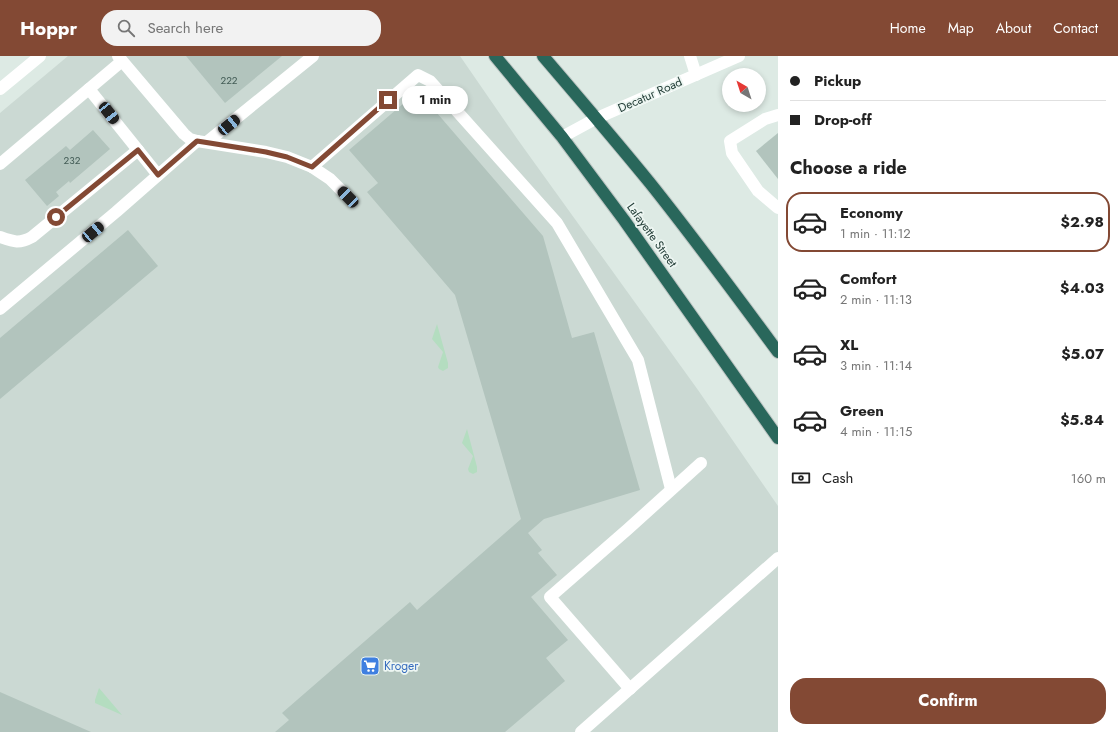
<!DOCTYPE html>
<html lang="en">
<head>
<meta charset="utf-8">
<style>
	:root { --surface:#fff; --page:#f2f2f2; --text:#222; --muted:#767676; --line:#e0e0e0; --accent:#834934 }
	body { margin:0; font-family:Jost,sans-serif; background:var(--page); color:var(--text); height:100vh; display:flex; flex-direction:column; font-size:15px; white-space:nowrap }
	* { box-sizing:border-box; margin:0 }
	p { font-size:13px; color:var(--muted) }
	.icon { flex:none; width:22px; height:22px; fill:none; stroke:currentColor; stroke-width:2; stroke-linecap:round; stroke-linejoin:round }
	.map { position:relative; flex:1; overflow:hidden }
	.drawer { display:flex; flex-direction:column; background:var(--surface); width:340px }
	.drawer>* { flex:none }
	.banner { display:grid; align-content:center; height:88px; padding:0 12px; background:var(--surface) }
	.needle { width:26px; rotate:321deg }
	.controls { position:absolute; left:722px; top:12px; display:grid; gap:8px }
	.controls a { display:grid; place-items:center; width:44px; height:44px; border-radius:50%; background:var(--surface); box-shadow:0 2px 6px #0003; font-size:20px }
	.end { position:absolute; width:18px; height:18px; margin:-9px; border:5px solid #834934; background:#fff; box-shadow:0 0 0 2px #fff }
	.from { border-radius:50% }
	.bubble { position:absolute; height:28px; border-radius:14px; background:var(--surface); box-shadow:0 2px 6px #0003; font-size:13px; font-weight:700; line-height:28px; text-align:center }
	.car { position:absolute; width:12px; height:24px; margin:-12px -6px; border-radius:5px; box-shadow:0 0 3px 1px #0007; background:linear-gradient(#222 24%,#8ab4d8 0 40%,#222 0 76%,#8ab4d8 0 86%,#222 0) }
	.banner b { display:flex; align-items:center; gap:14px; height:38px; font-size:15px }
	.banner b+b { border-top:1px solid var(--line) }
	.banner i { width:10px; height:10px; background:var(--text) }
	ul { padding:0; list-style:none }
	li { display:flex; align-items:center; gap:12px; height:60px; margin:0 8px 6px; padding:0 4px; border:2px solid transparent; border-radius:16px }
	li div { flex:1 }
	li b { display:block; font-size:15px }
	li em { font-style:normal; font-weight:700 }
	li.current { border-color:var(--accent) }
	li>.icon { width:36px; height:36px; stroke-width:1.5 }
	h2 { padding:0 12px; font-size:18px; line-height:48px }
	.pay { display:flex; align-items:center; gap:10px; height:44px; padding:0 12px; font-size:15px }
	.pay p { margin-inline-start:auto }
	.action { display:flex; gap:8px; margin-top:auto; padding:8px 12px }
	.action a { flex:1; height:46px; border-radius:16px; background:var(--accent); color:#fff; font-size:16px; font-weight:700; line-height:46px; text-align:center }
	header { display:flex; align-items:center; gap:24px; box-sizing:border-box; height:56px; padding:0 20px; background:var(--accent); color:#fff }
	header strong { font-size:19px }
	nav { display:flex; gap:22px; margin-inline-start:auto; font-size:14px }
	.search { width:280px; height:36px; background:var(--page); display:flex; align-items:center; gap:10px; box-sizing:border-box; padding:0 14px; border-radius:16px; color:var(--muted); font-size:15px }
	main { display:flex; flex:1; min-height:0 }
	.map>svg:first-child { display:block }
	.built { fill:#cbd9d3 }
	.green { fill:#b4ddc0 }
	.building { fill:#b2c4bd }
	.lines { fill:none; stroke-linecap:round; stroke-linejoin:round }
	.highway-casing { stroke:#bcc4c2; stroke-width:14 }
	.minor { stroke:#fff; stroke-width:12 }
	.highway { stroke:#29675b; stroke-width:12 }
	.route { stroke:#834934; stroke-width:5 }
	.labels { text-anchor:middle; stroke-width:3.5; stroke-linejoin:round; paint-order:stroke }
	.number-label { font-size:10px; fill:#435c56 }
	.street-label { font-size:12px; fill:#1e3933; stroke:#edf6f2 }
	.shop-label { font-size:12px; fill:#366cbe; stroke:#edf6f2; text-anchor:start }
</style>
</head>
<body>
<header>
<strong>Hoppr</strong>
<div class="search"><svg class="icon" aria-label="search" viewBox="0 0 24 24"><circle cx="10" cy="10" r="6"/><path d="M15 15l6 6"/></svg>Search here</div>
<nav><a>Home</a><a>Map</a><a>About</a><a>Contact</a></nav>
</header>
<main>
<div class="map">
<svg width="778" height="676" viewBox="0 0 778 676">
	<rect width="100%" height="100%" fill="#ddeae4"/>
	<!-- built -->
	<path class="built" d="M 68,0 L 460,0 L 518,84 L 698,334 L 778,450 L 778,676 L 0,676 L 0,57 Z"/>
	<!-- green -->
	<g class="green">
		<path d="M 437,268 L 448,307 L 448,312 L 443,315 L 439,313 L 438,311 L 443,296 L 432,283 Z"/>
		<path d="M 467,373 L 477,411 L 477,416 L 473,418 L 469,416 L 468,413 L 473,400 L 462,387 Z"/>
		<path d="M 99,632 L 122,659 L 95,647 L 95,644 Z"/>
	</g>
	<!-- building -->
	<g class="building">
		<path d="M 186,0 L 282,0 L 225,47 Z"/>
		<path d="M 418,35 L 543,180 L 572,282 L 594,276 L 640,434 L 544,463 L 528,477 L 542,494 L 538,497 L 557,519 L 531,541 L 568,584 L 546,602 L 565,625 L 505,676 L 275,676 L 289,664 L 282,657 L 410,546 L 417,554 L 521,463 L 455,239 L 367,136 L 378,127 L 349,94 Z"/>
		<path d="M 93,74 L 110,93 L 70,127 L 69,125 L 56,136 L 59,140 L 47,150 L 25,124 L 66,90 L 70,94 Z"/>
		<path d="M 778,77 L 778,123 L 756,95 Z"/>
		<path d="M 128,174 L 158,210 L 0,343 L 0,282 Z"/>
		<path d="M 0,636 L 91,676 L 0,676 Z"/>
	</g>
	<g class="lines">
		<!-- highway casing -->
		<g class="highway-casing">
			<g id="highway">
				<path d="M 495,0 L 562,81 L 624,164 L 778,382"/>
				<path d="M 543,0 C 579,42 615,84 650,127 C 694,182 736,239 778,296"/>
			</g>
		</g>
		<!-- minor -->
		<g class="minor">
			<path d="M 118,0 L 184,78 L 190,83 L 197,85 L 266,96 L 287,101 L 312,111 L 330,123 L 348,141"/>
			<path d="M 690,0 L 696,19"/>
			<path d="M 0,33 L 40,0"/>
			<path d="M 89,33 L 158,119"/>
			<path d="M 778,59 L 765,63 L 730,85 L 732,97 L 758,135 L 778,152"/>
			<path d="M 562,81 L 597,62 L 739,0"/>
			<path d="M 207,86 L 313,0"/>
			<path d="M 0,108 L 122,5"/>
			<path d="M 312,111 L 418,19 L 430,25 L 557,167 L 638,304 L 671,433"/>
			<path d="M 0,181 C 14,186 19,188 32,181 L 138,94"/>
			<path d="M 0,253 L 116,156 L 197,85"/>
			<path d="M 630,633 L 550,541 L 628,473 L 701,407"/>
			<path d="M 581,676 L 778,502"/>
		</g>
		<!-- highway -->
		<use href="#highway" class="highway"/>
	</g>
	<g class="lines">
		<!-- route -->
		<path class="route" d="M 56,161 L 138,94 L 158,119 L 197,85 L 266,96 L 287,101 L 312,111 L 388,44"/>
	</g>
	<!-- icons -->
	<defs>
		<g id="supermarket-square" transform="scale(1)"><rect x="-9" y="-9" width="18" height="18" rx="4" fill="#3f7fe0" stroke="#edf6f2"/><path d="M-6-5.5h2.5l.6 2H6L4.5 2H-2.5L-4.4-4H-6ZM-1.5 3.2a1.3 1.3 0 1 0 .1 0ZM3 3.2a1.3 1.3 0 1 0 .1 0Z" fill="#fff"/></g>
	</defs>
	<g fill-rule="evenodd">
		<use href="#supermarket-square" x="370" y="610"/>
	</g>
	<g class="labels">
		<!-- number labels -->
		<g class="number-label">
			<text x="229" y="28">222</text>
			<text x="72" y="108">232</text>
		</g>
		<!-- street labels -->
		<g class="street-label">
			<text transform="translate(650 39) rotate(-24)" y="4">Decatur Road</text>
			<text transform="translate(652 179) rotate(54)" y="4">Lafayette Street</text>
		</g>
		<!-- shop labels -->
		<g class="shop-label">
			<text x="384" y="614">Kroger</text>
		</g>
	</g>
</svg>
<div class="controls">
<a><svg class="needle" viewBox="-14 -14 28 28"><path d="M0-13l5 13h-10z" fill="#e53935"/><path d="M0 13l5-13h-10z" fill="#767676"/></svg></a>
</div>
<i class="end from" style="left:56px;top:161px"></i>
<i class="end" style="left:388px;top:44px"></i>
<div class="bubble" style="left:402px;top:30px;width:66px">1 min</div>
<i class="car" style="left:109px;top:57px;rotate:142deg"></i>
<i class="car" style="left:229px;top:69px;rotate:51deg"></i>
<i class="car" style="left:348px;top:141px;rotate:316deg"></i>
<i class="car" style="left:93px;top:176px;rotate:50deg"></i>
</div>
<section class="drawer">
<div class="banner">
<b><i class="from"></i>Pickup</b>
<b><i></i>Drop-off</b>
</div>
<h2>Choose a ride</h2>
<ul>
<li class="current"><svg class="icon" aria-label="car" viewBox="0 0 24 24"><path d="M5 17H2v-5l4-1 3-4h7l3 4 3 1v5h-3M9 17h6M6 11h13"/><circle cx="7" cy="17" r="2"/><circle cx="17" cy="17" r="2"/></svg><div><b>Economy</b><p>1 min · 11:12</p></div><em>$2.98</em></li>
<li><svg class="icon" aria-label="car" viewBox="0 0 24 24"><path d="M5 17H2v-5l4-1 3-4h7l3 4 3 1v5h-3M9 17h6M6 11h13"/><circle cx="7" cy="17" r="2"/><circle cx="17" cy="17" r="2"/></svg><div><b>Comfort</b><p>2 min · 11:13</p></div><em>$4.03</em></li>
<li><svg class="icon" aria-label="car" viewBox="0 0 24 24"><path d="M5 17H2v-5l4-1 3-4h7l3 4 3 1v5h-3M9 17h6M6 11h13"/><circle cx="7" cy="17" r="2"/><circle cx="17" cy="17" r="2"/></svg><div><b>XL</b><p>3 min · 11:14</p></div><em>$5.07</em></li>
<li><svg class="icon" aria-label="car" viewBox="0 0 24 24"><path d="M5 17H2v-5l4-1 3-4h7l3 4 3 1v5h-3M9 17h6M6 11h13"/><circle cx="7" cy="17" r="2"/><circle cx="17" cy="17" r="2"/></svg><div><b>Green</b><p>4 min · 11:15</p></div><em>$5.84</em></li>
</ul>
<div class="pay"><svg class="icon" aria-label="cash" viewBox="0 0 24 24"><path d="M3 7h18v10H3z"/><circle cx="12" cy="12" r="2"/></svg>Cash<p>160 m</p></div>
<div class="action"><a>Confirm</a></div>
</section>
</main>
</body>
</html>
